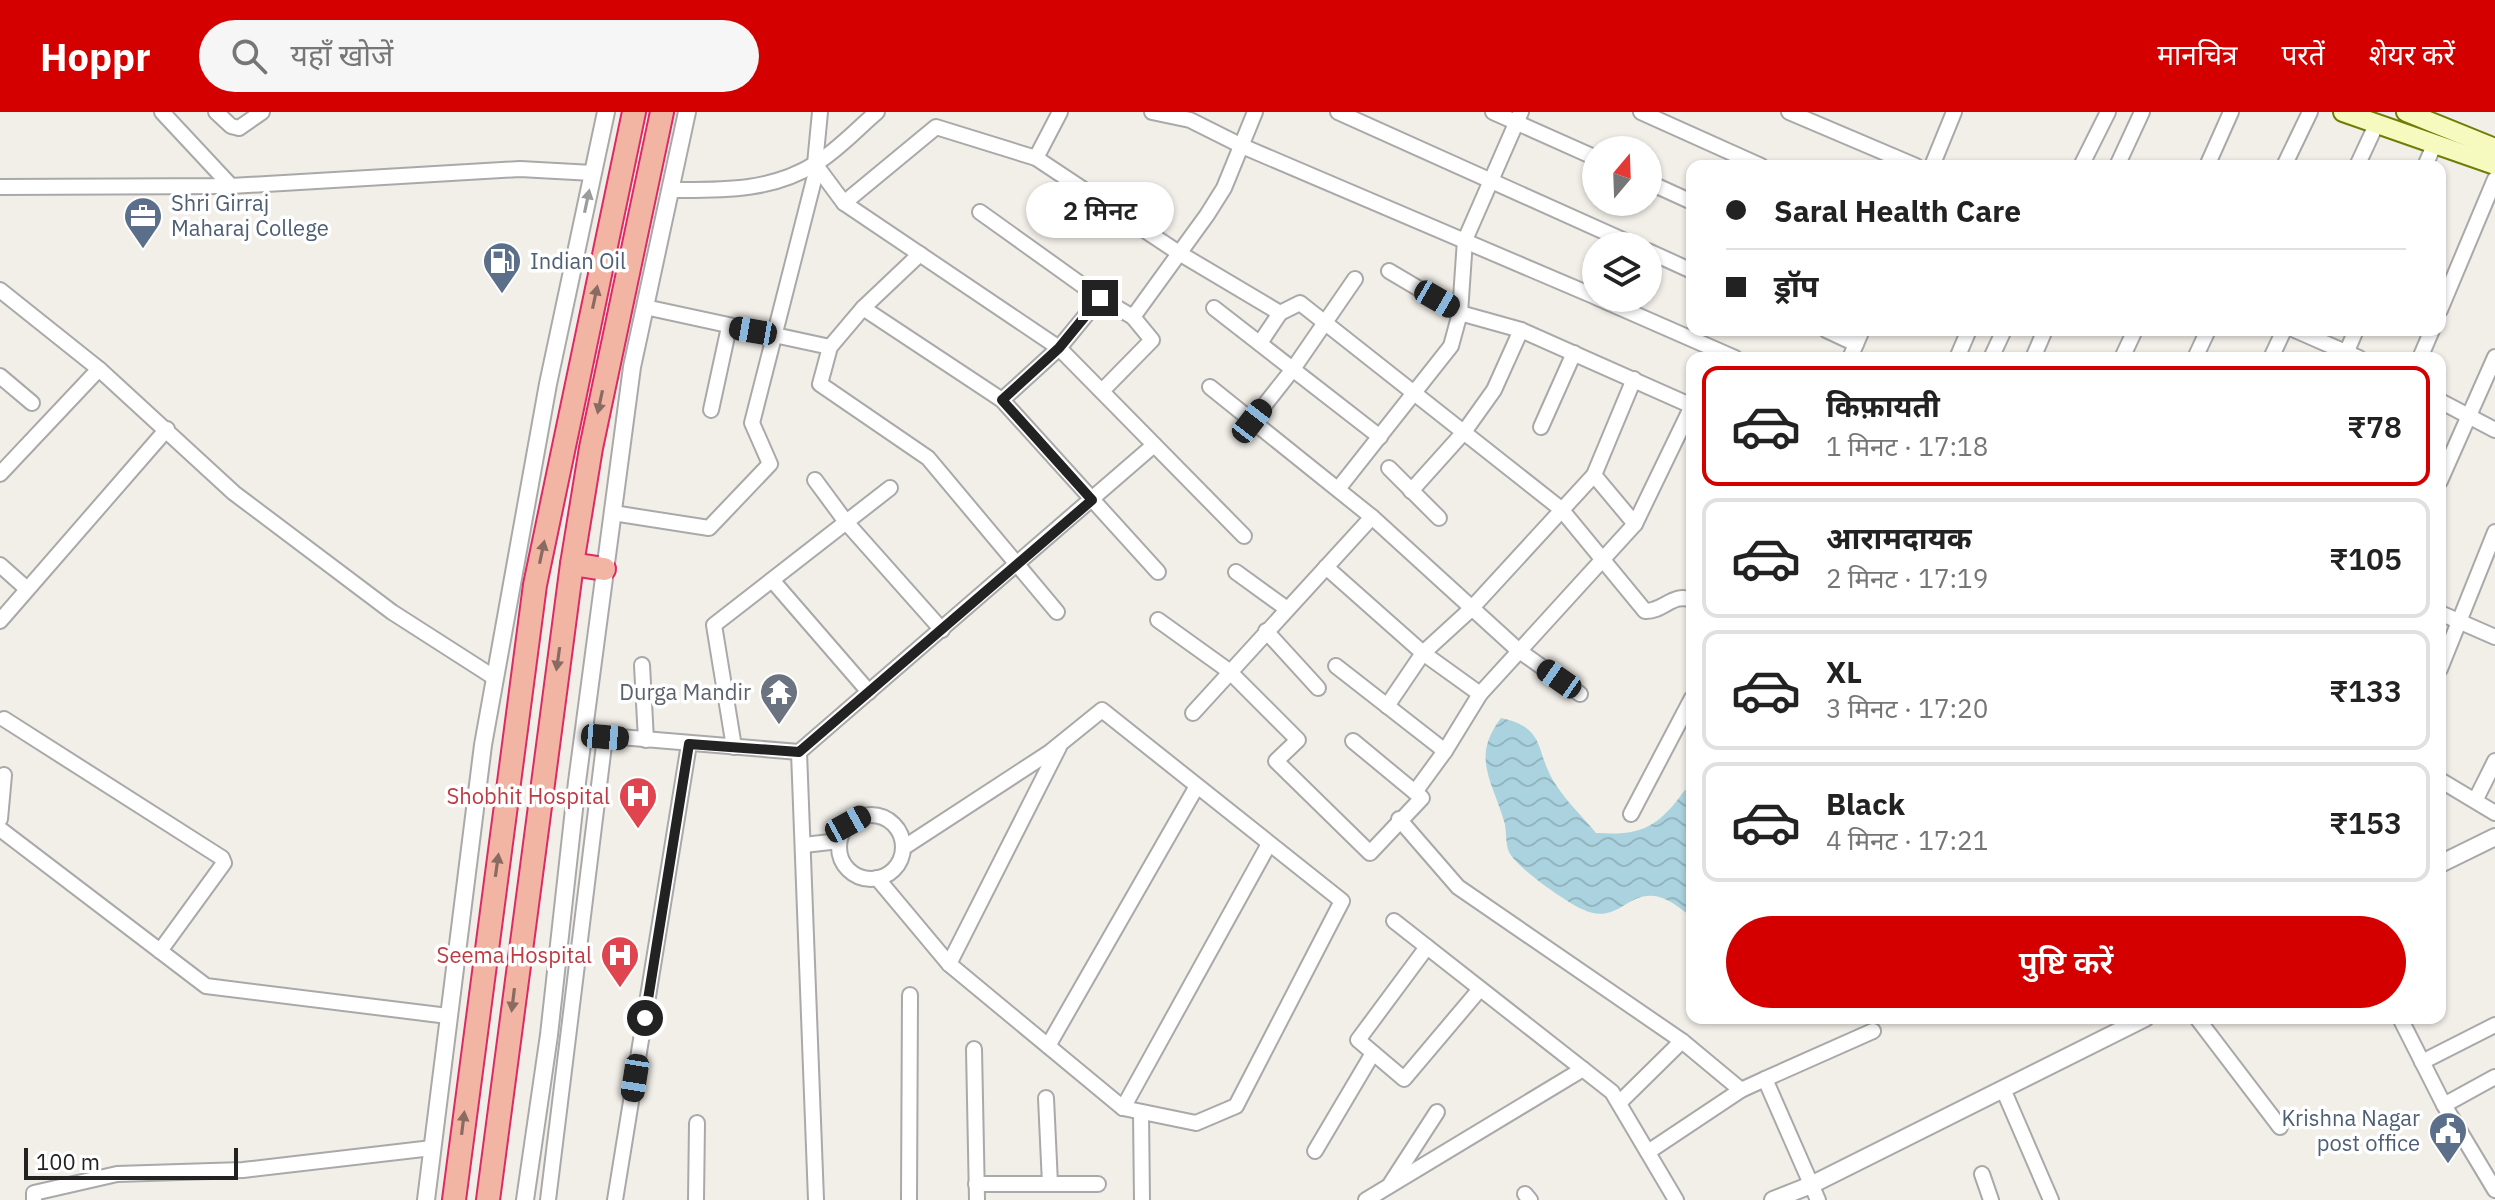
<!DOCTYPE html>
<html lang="hi">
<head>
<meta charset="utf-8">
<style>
	:root { --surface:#fff; --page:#f6f6f6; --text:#222; --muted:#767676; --line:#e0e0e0; --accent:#d40000 }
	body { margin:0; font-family:"IBM Plex Sans","Noto Sans Devanagari",sans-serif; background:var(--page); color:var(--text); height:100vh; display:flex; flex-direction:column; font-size:30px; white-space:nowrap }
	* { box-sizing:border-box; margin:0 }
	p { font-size:26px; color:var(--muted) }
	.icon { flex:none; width:44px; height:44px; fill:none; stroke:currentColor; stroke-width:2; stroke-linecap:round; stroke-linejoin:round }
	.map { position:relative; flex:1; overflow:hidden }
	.details { position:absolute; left:1686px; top:240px; width:760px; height:672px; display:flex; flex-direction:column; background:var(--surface); border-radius:16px; box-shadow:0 2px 6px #0004 }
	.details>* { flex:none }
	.top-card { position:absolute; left:1686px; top:48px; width:760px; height:176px; border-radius:16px; box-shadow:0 2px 6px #0004; display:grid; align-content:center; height:176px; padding:0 40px; background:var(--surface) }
	.needle { width:52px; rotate:19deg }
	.buttons { position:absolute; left:1582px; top:24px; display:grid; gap:16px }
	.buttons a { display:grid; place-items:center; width:80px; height:80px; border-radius:50%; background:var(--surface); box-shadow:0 2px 6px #0004; font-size:40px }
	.scale { position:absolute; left:24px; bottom:20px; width:214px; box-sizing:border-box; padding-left:8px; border:4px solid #222; border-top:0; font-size:22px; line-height:28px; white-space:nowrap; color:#222; -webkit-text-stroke:6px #fff; paint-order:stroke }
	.end { position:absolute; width:36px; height:36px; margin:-18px; border:10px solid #222; background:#fff; box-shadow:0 0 0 4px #fff }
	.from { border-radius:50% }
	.bubble { position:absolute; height:56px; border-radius:28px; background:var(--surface); box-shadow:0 2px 6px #0004; font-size:26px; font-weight:600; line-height:56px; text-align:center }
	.car { position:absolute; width:24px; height:48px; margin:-24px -12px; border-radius:10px; box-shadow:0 0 6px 2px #0007; background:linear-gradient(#222 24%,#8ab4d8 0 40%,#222 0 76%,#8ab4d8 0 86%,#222 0) }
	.top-card b { display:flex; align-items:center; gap:28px; height:76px; font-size:30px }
	.top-card b+b { border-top:2px solid var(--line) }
	.top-card i { width:20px; height:20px; background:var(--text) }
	ul { padding:14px 0 0; list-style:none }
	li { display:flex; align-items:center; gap:24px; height:120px; margin:0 16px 12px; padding:0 24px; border:4px solid var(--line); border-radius:16px }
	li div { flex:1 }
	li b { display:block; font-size:30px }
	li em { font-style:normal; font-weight:600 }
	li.current { border-color:var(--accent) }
	li>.icon { width:72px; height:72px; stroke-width:1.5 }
	.primary-button { display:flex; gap:16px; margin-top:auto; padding:16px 40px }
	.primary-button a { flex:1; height:92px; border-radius:48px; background:var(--accent); color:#fff; font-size:32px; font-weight:600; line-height:92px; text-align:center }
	header { display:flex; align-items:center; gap:48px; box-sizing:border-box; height:112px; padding:0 40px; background:var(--accent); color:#fff }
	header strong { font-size:38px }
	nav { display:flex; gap:44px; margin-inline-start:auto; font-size:28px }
	.search { width:560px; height:72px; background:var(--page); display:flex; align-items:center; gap:20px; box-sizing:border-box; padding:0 28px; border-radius:44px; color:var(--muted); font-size:30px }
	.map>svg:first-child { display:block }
	.water { fill:url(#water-waves) }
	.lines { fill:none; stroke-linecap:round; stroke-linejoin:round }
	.minor-casing { stroke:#a9a9a9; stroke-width:18 }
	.tertiary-casing { stroke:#a9a9a9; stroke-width:20 }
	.secondary-casing { stroke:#707d05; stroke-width:22 }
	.trunk-casing { stroke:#dc2a67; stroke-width:26 }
	.minor { stroke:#fff; stroke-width:14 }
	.tertiary { stroke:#fff; stroke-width:16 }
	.secondary { stroke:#f7fabf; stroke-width:18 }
	.trunk { stroke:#f2b4a3; stroke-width:22 }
	.oneway { fill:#9c9c9c }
	.oneway2 { fill:#8a6b62 }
	.route { stroke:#222; stroke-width:10 }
	.labels { text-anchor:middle; stroke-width:7; stroke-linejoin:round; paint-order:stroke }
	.service-label { font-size:22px; fill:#4e5e75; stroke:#fff; text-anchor:start }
	.worship-label { font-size:22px; fill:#5b616d; stroke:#fff; text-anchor:end }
	.health-label { font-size:22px; fill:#be3a42; stroke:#fff; text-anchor:end }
</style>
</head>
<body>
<header>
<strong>Hoppr</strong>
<div class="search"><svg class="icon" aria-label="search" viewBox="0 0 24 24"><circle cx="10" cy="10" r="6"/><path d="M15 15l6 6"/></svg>यहाँ खोजें</div>
<nav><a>मानचित्र</a><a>परतें</a><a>शेयर करें</a></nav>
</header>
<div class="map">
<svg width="2495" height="1088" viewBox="0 0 2495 1088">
	<defs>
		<pattern id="water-waves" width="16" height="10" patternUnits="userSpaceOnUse" patternTransform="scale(2)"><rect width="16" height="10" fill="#aad3df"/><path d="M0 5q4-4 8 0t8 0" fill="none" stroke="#92b5bf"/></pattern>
	</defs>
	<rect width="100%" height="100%" fill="#f2efe9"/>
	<!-- water -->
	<path class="water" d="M 1501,606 C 1548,616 1534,640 1556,673 C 1567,690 1583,705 1596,721 C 1633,723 1651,720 1675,691 C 1681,684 1683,678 1692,673 L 1692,806 C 1631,750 1628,820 1582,797 C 1565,789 1517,756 1509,740 C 1505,731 1507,718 1504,709 C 1492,668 1471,645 1501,606 Z"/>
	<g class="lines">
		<!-- minor casing -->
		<g class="minor-casing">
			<g id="minor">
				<path d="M 162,0 L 231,74"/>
				<path d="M 216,0 L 231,14 L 239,16 L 262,0"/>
				<path d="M 820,0 L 815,52 L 844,91 L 1059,236 L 1244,424"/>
				<path d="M 1152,0 L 1190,8 L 1242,34 L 1596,185"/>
				<path d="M 1338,0 L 1636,134"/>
				<path d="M 1493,0 L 1596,46"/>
				<path d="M 1641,0 L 1761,54"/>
				<path d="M 1789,0 L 1916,54"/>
				<path d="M 1036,46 L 1060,0"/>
				<path d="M 1932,54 L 1954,0"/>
				<path d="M 2081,54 L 2108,0"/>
				<path d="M 2117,54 L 2142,0"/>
				<path d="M 2207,54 L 2231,0"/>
				<path d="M 2284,54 L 2310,0"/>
				<path d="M 2357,54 L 2377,11"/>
				<path d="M 2425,54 L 2435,31"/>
				<path d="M 1648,70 L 1692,90"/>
				<path d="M 0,75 L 231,74 L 520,57 L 593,61"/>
				<path d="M 670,78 C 720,78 770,80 815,52 C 837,39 857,17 877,0"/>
				<path d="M 844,91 L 936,15 L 1036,46 L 1179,141 L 1280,201 L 1260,231"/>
				<path d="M 980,100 L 1100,186"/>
				<path d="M 1648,139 L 1692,159"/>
				<path d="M 1389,159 L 1460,201 L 1521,218 L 1692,294"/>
				<path d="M 0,178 L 99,257 L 234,381 L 392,500 L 495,566"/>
				<path d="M 1598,186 L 1735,246"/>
				<path d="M 645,195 L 830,235"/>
				<path d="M 863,196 L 920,142"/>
				<path d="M 1214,196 L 1380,325"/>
				<path d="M 2440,198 L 2495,67"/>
				<path d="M 1280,201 L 1300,191 L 1561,397 L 1645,499 C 1663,500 1673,480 1692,488"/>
				<path d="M 1133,205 L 1207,103 L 1224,76 L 1255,0"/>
				<path d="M 1826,218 L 1856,232"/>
				<path d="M 2295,218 L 2359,246"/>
				<path d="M 1850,246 L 1862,218"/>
				<path d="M 1957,246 L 1969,218"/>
				<path d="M 1991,246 L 2004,218"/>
				<path d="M 2033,246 L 2045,218"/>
				<path d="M 2122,246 L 2135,218"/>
				<path d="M 2195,246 L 2208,218"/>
				<path d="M 2271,246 L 2284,218"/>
				<path d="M 2344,246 L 2356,218"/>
				<path d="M 2420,246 L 2432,218"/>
				<path d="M 0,264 L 32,291"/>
				<path d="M 1210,275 L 1372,405 L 1518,538 L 1580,582"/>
				<path d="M 1002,288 L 1059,236 L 1100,186 L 1133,205 L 1152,228 L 1102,279"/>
				<path d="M 2440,289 L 2495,318"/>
				<path d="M 711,298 L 729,215"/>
				<path d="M 1252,309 L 1293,257 L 1355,167"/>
				<path d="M 1541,315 L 1574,241"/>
				<path d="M 1389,356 L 1439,406"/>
				<path d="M 0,362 L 99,257"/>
				<path d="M 1594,363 L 1635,412"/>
				<path d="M 815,368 L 846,410 L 942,518"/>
				<path d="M 2440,369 L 2495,245"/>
				<path d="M 1338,377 L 1451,234 L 1460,201 L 1465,128 L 1521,0"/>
				<path d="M 1411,379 L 1464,320 L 1494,278 L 1521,218"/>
				<path d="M 613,401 L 709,416 L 770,352 L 752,311 L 817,56"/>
				<path d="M 0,453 L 27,477"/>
				<path d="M 1326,455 L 1423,541 L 1480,582 L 1445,639 L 1336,554"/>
				<path d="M 1236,460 L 1287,497"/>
				<path d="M 772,468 L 869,580"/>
				<path d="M 1057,500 L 928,346 L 820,272 L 830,235 L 863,196 L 1002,288 L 1158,460"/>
				<path d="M 2440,501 L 2495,525"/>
				<path d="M 1158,508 L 1229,559 L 1298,628 L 1276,649 L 1370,741 L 1422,686 L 1353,629"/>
				<path d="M 0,509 L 167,317"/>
				<path d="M 1266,519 L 1318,576"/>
				<path d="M 642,553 L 646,628"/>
				<path d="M 2440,557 L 2495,420"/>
				<path d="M 1480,582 L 1635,412 L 1692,294"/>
				<path d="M 1387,594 L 1423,541 L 1470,498 L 1594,363 L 1634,267"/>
				<path d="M 1193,601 L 1372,405"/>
				<path d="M 4,607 L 222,746 L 224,751 L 160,839"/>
				<path d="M 584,622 L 799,640 L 1154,333"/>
				<path d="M 734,635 L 714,513 L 890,376"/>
				<path d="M 799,640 L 816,1088"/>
				<path d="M 2440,668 L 2495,701"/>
				<path d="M 1415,680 L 1445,639"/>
				<path d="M 2476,687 L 2495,649"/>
				<path d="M 1631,702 L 1692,586"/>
				<circle cx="871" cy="735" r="32"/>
				<path d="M 0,707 L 4,663"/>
				<path d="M 1399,707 L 1458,775 L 1682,929 L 1741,978"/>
				<path d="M 0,717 L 206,874 L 448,904"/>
				<path d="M 804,733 L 839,729"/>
				<path d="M 877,766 L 949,852 L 1123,996 L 1196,1011 L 1236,994 L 1342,789 L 1102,598 L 1050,640 L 903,736"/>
				<path d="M 1394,809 L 1612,980 L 1676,1088"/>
				<path d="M 1427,835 L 1358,928 L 1404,967 L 1480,877"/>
				<path d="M 949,852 L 1059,635"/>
				<path d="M 2197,906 L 2280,1015"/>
				<path d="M 2400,906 L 2444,993 L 2495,1078"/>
				<path d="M 1048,934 L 1197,674"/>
				<path d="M 974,937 L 977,1088"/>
				<path d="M 2422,950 L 2495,913"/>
				<path d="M 1765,967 L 1873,919"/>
				<path d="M 2003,977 L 2051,1088"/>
				<path d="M 1046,986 L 1050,1072"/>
				<path d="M 1619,991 L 1682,929"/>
				<path d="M 2444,993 L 2495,965"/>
				<path d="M 1123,996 L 1269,732"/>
				<path d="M 1141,1000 L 1142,1088"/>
				<path d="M 1315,1039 L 1373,941"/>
				<path d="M 1648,1040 L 1741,978 L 1765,967 L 1818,1088"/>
				<path d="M 1982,1062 L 1991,1088"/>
				<path d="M 1391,1071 L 1437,1000"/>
				<path d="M 976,1072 L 1098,1072"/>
				<path d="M 1525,1082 L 1530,1088"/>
				<path d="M 34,1088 L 34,1081 L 117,1062 L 243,1058 L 432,1036"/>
				<path d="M 548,1088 L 605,625"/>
				<path d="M 615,1088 L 689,632"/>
				<path d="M 696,1088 L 697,1011"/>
				<path d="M 909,1088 L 910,883"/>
				<path d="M 1366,1088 L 1583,957"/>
			</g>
		</g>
		<!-- tertiary casing -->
		<g class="tertiary-casing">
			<g id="tertiary">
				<path d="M 2440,752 L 2495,725"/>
				<path d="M 426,1088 L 483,633 L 548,272 L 606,0"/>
				<path d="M 525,1088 L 549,923 L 577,670 L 632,255 L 687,0"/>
				<path d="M 1773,1088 L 1811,1073 L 2145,906"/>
			</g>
		</g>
		<!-- secondary casing -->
		<g class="secondary-casing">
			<g id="secondary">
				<path d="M 2343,0 L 2495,53"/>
				<path d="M 2406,0 L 2495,36"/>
			</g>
		</g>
		<!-- trunk casing -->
		<g class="trunk-casing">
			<g id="trunk">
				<path d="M 572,452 L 604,457"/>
				<path d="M 454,1088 L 535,473 L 634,0"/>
				<path d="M 488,1088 L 572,452 L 591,336 L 662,0"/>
			</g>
		</g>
		<!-- minor -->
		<use href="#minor" class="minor"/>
		<!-- tertiary -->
		<use href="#tertiary" class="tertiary"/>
		<!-- secondary -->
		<use href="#secondary" class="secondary"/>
		<!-- trunk -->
		<use href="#trunk" class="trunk"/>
	</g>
	<!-- one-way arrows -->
	<defs><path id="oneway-solid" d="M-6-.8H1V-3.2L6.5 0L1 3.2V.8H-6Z" transform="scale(2)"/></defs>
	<use class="oneway" href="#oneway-solid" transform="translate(587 89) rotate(-78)"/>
	<g class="oneway2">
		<use href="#oneway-solid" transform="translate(595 185) rotate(-78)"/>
		<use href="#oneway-solid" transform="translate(600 290) rotate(102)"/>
		<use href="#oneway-solid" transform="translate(542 440) rotate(-78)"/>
		<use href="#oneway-solid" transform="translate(558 547) rotate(98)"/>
		<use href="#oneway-solid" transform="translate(497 753) rotate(-82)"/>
		<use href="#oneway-solid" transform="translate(513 888) rotate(97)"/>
		<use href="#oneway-solid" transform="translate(463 1011) rotate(-83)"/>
	</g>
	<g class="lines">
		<!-- route -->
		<path class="route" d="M 645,906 L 689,632 L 799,640 L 1092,388 L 1002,288 L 1059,236 L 1100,186"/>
	</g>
	<!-- icons -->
	<defs>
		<g id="office-pin" transform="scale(2)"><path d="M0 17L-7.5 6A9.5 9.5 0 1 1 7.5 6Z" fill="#5c6f8a" stroke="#fff"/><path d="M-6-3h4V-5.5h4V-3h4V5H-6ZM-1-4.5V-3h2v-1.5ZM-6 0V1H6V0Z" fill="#fff"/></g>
		<g id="fuel-pin" transform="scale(2)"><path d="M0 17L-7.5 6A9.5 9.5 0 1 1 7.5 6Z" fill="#5c6f8a" stroke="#fff"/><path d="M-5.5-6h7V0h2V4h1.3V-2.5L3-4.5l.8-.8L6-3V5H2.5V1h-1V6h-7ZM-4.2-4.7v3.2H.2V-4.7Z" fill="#fff"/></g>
		<g id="temple-pin" transform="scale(2)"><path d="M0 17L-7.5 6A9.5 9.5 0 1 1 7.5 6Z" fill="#6b7280" stroke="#fff"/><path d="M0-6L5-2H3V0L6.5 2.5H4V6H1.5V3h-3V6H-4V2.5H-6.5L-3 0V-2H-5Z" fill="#fff"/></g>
		<g id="hospital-pin" transform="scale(2)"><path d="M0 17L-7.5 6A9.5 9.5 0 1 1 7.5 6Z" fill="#e0444e" stroke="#fff"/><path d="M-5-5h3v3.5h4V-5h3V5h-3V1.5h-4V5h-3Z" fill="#fff"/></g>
		<g id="civic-pin" transform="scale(2)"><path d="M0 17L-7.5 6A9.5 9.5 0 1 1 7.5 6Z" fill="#5c6f8a" stroke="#fff"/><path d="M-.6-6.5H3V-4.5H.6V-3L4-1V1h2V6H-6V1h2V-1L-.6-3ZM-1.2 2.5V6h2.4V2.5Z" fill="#fff"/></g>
	</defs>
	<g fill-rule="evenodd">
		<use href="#office-pin" x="143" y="104"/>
		<use href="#fuel-pin" x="502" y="149"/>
		<use href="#temple-pin" x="779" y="580"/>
		<use href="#hospital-pin" x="638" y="684"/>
		<use href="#hospital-pin" x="620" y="843"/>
		<use href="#civic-pin" x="2448" y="1019"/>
	</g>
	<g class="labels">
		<!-- service labels -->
		<g class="service-label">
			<text x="171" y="99">Shri Girraj<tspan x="171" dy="25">Maharaj College</tspan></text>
			<text x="530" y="157">Indian Oil</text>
			<text x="2420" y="1014" text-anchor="end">Krishna Nagar<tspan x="2420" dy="25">post office</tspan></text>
		</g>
		<!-- worship labels -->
		<g class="worship-label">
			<text x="751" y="588">Durga Mandir</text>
		</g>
		<!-- health labels -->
		<g class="health-label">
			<text x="610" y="692">Shobhit Hospital</text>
			<text x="592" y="851">Seema Hospital</text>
		</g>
	</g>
</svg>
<div class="buttons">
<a><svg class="needle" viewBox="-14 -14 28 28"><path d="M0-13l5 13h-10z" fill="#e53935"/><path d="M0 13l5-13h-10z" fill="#767676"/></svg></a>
<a><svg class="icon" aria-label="layers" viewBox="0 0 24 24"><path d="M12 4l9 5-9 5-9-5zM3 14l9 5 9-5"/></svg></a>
</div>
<div class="scale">100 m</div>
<i class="end from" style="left:645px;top:906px"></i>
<i class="end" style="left:1100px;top:186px"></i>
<div class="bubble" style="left:1026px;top:70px;width:148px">2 मिनट</div>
<i class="car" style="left:1437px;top:187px;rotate:120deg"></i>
<i class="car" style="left:753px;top:219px;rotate:280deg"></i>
<i class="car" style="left:1252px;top:309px;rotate:38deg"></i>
<i class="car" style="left:1559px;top:567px;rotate:305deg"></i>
<i class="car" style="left:605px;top:625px;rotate:95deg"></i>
<i class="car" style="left:848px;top:712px;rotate:61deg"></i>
<i class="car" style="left:635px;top:966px;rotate:189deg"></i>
<div class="top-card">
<b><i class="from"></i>Saral Health Care</b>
<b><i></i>ड्रॉप</b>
</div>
<section class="details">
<ul>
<li class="current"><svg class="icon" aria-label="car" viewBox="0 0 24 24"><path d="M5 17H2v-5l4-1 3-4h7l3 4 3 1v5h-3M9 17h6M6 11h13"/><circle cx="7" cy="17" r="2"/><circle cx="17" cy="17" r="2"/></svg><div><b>किफ़ायती</b><p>1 मिनट · 17:18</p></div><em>₹78</em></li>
<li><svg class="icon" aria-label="car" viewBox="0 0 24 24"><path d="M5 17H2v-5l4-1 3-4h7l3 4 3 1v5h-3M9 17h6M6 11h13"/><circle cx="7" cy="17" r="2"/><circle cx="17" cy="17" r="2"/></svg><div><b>आरामदायक</b><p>2 मिनट · 17:19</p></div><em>₹105</em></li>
<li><svg class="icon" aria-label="car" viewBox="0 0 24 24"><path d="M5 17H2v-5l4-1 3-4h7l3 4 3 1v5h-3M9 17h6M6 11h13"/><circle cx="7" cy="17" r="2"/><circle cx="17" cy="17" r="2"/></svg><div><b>XL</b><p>3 मिनट · 17:20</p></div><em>₹133</em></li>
<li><svg class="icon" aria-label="car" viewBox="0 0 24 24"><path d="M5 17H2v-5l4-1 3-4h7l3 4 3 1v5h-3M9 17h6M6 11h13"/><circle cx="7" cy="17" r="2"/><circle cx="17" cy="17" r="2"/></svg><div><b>Black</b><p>4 मिनट · 17:21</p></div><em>₹153</em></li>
</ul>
<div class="primary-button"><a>पुष्टि करें</a></div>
</section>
</div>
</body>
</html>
